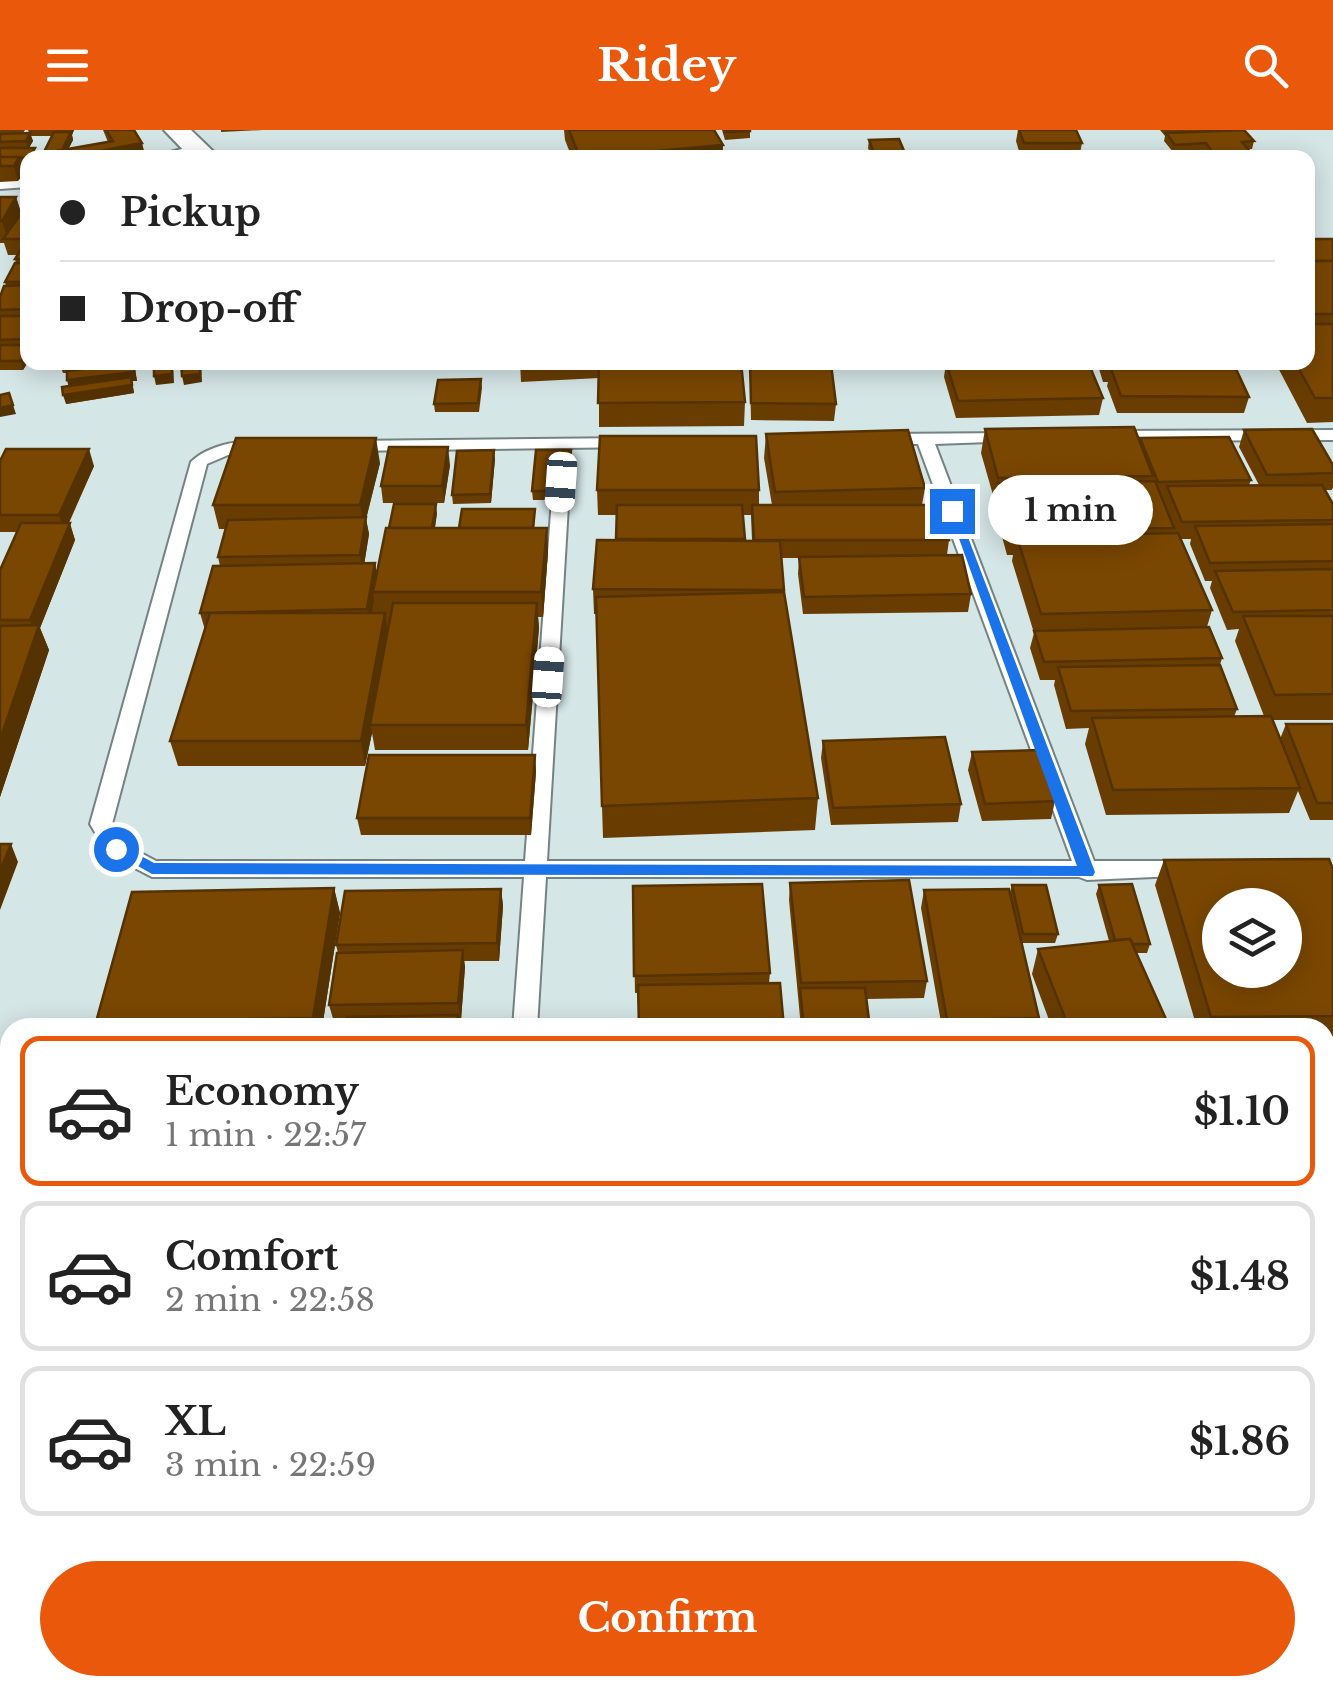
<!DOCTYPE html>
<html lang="en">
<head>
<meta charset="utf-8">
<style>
	:root { --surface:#fff; --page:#f2f2f2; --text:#222; --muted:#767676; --line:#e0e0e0; --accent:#ea580c }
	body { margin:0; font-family:"Libre Baskerville",serif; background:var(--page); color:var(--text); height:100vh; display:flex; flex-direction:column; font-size:38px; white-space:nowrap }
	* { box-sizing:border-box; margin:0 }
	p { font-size:32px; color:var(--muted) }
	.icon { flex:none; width:55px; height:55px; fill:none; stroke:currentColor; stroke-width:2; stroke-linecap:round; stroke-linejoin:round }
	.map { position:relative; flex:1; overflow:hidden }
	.details { position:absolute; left:0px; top:888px; width:1335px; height:678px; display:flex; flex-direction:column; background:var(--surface); border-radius:30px 30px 0 0; box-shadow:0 5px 25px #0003 }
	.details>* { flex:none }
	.hud { position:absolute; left:20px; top:20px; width:1295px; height:220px; border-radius:20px; box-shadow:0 5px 25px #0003; display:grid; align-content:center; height:220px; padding:0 40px; background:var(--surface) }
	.controls { position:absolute; left:1202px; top:758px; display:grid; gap:20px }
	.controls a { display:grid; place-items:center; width:100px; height:100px; border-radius:50%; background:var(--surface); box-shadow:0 5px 25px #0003; font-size:50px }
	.end { position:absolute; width:45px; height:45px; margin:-22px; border:12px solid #1a73e8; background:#fff; box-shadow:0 0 0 5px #fff }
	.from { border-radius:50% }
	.bubble { position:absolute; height:70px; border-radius:35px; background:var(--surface); box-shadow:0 5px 25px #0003; font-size:32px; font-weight:800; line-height:70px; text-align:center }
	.car { position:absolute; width:30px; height:60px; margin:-30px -15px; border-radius:12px; box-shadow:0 0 8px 2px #0007; background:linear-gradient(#fff 24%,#345 0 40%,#fff 0 76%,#345 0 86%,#fff 0) }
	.hud b { display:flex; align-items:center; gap:35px; height:95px; font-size:38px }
	.hud b+b { border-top:2px solid var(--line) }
	.hud i { width:25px; height:25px; background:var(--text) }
	ul { padding:18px 0 0; list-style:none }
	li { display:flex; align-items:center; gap:30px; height:150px; margin:0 20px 15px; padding:0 20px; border:5px solid var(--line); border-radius:20px }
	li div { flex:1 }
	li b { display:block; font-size:38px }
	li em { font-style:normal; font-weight:800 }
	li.selected { border-color:var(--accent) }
	li>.icon { width:90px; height:90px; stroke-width:1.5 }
	.primary-button { display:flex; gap:20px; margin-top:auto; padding:20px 40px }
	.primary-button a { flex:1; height:115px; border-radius:60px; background:var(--accent); color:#fff; font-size:40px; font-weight:800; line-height:115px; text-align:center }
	header { display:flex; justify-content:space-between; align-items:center; height:130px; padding:0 40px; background:var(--accent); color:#fff; font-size:45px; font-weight:800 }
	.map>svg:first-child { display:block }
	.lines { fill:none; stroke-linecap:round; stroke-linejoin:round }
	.service-casing { stroke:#738382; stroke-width:4 }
	.minor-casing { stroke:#738382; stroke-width:4 }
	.tertiary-casing { stroke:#738382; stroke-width:4 }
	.primary-casing { stroke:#bec1c0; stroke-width:4 }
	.service { fill:#fff; fill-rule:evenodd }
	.minor { fill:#fff; fill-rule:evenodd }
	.tertiary { fill:#fff; fill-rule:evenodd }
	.primary { fill:#8ad1d1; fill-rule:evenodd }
	.wall { fill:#693d02; fill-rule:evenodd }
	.shaded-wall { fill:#553201 }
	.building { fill:#7a4702; stroke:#553201; stroke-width:2.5; fill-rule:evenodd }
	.route { fill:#1a73e8 }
</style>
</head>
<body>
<header><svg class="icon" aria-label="menu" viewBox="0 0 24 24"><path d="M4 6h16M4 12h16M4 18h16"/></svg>Ridey<svg class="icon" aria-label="search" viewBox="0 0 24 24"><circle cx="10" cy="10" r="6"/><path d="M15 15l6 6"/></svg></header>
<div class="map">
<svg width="1333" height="1564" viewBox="0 0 1333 1564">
	<rect width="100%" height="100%" fill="#d5e6e6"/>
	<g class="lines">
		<!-- service casing -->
		<g class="service-casing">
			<g id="service">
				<path d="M 196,15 L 202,19 L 201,22 L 175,28 L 149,28 Z"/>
				<path d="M 28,49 L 28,57 L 0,59 L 0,51 Z"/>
				<path d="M 1333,300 L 1333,310 L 1108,311 L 1100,306 L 1108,301 Z"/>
				<path d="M 1011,303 L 1019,308 L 1017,311 L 935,314 L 1094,731 L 1190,731 L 1198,733 L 1201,739 L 1198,745 L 1087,750 L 1079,747 L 546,747 L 537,898 L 513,898 L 524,747 L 152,747 L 108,724 L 90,694 L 191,332 C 207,316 249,304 269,318 L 267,322 L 228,325 L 207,334 L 112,694 L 124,714 L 156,731 L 525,731 L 554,342 L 562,337 L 570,342 L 547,731 L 1072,731 L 918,314 L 883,314 L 875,309 L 883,304 Z"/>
				<path d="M 631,308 L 637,309 L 637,317 L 348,321 L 340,316 L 348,311 Z"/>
			</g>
		</g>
		<!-- minor casing -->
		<g class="minor-casing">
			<path id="minor" d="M 164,0 L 191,0 L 220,28 L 191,28 Z"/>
		</g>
		<!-- tertiary casing -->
		<g class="tertiary-casing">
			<g id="tertiary">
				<rect x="0" y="1339" width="10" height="74"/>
				<path d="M 656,1555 L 736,1555 L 740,1564 L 660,1564 Z"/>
			</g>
		</g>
		<!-- primary casing -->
		<g class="primary-casing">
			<g id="primary">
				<path d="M 1333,1407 L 1333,1501 L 1325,1504 L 1325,1410 Z"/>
				<path d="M 1325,1542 L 1331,1555 L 1327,1564 L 1247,1564 L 1251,1555 L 1325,1555 Z"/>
			</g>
		</g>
		<!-- service -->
		<use href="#service" class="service"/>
		<!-- minor -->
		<use href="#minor" class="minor"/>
		<!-- tertiary -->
		<use href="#tertiary" class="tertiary"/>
		<!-- primary -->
		<use href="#primary" class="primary"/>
	</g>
	<!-- wall -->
	<g class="wall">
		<path d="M 0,0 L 25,0 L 23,3 L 29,3 L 28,0 L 74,0 L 72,5 L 73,10 L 68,19 L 108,12 L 103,0 L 134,0 L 142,13 L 28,28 L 28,35 L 21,35 L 23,42 L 18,51 L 0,52 ZM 31,6 L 53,6 L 43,24 L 37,25 L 29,18 L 33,11 Z"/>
		<path d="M 221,0 L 263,0 L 221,2 Z"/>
		<path d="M 564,0 L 714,0 L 723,15 L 722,28 L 572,28 L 565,10 Z"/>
		<path d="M 722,0 L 750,0 L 750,8 L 725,10 Z"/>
		<path d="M 1018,0 L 1076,0 L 1082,13 L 1079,28 L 1021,28 L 1016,11 Z"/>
		<path d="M 1160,0 L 1244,0 L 1254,11 L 1252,19 L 1248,19 L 1251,23 L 1249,28 L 1209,28 L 1205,21 L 1173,22 L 1164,11 L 1165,6 Z"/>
		<path d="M 869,10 L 907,28 L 872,28 L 868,18 Z"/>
		<path d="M 0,67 L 16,67 L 21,83 L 28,74 L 28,232 L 23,240 L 0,240 L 0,167 L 6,156 L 5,152 L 16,133 L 15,129 L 18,125 L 8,125 L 4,113 L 0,113 Z"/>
		<path d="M 1308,109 L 1333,109 L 1333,292 L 1307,293 L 1275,232 L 1308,232 Z"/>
		<path d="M 89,232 L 86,238 L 134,233 L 137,251 L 132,251 L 134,263 L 66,274 L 69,256 L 67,243 L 63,243 L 60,235 Z"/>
		<path d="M 214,232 L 233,232 L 232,235 L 215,236 Z"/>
		<path d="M 244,232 L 272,232 L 272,235 L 245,237 Z"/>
		<path d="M 520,232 L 803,232 L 836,274 L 834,291 L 751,290 L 750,240 L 742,240 L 745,272 L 744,296 L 599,297 L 599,248 L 521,252 Z"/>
		<path d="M 946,232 L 1088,232 L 1103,268 L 1099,285 L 956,288 L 944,247 Z"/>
		<path d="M 1097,232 L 1234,232 L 1234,239 L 1249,267 L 1244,283 L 1117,283 L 1107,256 L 1108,252 L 1103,252 Z"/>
		<path d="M 481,249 L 482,258 L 479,282 L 435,282 L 434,274 Z"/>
		<path d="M 985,299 L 1139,312 L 1140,308 L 1251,350 L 1249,355 L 1259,355 L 1239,317 L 1244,300 L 1333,335 L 1333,357 L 1332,360 L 1325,360 L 1333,374 L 1333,590 L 1272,590 L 1280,609 L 1286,594 L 1333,594 L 1333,690 L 1310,690 L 1298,661 L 1289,683 L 1106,685 L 1085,614 L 1089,598 L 1066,599 L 1054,555 L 1055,550 L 1040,550 L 1030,518 L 1034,503 L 1012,431 L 1013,425 L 1007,425 L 994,377 L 995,372 L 981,323 ZM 1181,409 L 1191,409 L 1190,414 L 1205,451 L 1212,451 L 1210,458 L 1227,500 L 1239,499 L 1235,511 L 1264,586 L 1234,587 L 1237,579 L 1220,535 L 1222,528 L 1207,497 L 1212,480 Z"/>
		<path d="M 766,304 L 925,358 L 922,375 L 949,410 L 947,425 L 971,464 L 968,482 L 803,484 L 798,444 L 799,428 L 782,428 L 784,462 L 818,668 L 815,700 L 603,708 L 596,484 L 594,484 L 593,459 L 616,410 L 617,385 L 598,385 L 597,360 L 759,360 L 759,375 L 772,375 L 764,328 ZM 743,385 L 751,385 L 752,410 L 745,410 Z"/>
		<path d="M 571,320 L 568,370 L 533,370 L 532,361 Z"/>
		<path d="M 495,329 L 491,373 L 453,374 L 452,365 Z"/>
		<path d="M 0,331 L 94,336 L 69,393 L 75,410 L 40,498 L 49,520 L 0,667 L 0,440 L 17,402 L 0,402 Z"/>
		<path d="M 380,333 L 366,389 L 369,404 L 364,434 L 375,433 L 377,445 L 437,383 L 435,398 L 459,398 L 535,388 L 534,398 L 547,398 L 548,422 L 543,487 L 538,487 L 539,498 L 528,620 L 375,620 L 372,603 L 365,636 L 178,636 L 170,611 L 205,500 L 200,483 L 220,436 L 218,427 L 226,399 L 219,399 L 213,375 Z"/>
		<path d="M 450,335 L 444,373 L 383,373 L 381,356 Z"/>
		<path d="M 823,611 L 961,674 L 958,692 L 831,695 L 821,628 Z"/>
		<path d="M 972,622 L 1055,671 L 1051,689 L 982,691 L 968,640 Z"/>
		<path d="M 535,625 L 536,642 L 531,705 L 361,705 L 357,688 Z"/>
		<path d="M 1164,730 L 1333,739 L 1333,910 L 1325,910 L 1325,898 L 1197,898 L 1155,755 Z"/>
		<path d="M 790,753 L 927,851 L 924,868 L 866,869 L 870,898 L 801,898 L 789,770 Z"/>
		<path d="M 1012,755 L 1058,804 L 1055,813 L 1022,813 L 1039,888 L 1036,898 L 942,898 L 921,778 L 924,760 L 1010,763 Z"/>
		<path d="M 1099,755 L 1150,814 L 1147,823 L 1136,823 L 1170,898 L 1052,898 L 1032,844 L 1038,819 L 1109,811 L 1096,764 Z"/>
		<path d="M 633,756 L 770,843 L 769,853 L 635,863 Z"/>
		<path d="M 334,758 L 340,783 L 322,898 L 99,898 L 96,892 Z"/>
		<path d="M 501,759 L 503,776 L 499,831 L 464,831 L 465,837 L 461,890 L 459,890 L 460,898 L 334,892 L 329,875 L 338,823 L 336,815 Z"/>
		<path d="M 1325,955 L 1333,976 L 1333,1071 L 1325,1072 Z"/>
		<path d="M 10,1305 L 10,1371 L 0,1358 L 0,1344 Z"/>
	</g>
	<!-- shaded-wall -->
	<g class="shaded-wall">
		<path d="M 70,0 L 74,0 L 72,5 L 73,10 L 64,28 L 58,28 L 71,2 Z"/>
		<path d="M 30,3 L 33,11 L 28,19 L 26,11 Z"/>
		<path d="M 142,13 L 146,28 L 65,28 Z"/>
		<path d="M 723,15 L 722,28 L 585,28 Z"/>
		<path d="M 19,27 L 23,42 L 18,51 L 14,36 Z"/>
		<path d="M 16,67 L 23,89 L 8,109 L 2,91 Z"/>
		<path d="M 28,219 L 28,232 L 23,240 L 21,231 Z"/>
		<path d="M 171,232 L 173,232 L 174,253 L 156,255 L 154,246 Z"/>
		<path d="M 200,232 L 201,232 L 202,252 L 184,255 L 182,246 Z"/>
		<path d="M 134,233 L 137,251 L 132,251 L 134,263 L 66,274 L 63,265 L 69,258 L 67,250 Z"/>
		<path d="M 13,275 L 16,284 L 0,287 L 0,278 Z"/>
		<path d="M 376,308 L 380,333 L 366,389 L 369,404 L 363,442 L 360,425 L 364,400 L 360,375 Z"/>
		<path d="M 448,317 L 450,335 L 444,373 L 442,356 Z"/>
		<path d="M 89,319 L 94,336 L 64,402 L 59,385 Z"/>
		<path d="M 494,320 L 495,329 L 491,373 L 490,364 Z"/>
		<path d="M 436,374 L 437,383 L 432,415 L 431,406 Z"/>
		<path d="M 70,393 L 75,410 L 40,498 L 49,520 L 0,667 L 0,610 L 36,506 L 30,490 Z"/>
		<path d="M 547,398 L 548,422 L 543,487 L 541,462 Z"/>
		<path d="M 375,433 L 378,451 L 373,462 L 374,470 L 370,497 L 367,479 Z"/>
		<path d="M 537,473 L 539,498 L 528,620 L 526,595 Z"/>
		<path d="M 385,483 L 389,508 L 370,595 L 372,603 L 365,636 L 361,611 Z"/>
		<path d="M 535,625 L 536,642 L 531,705 L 530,688 Z"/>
		<path d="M 11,714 L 18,732 L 0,780 L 0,741 Z"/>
		<path d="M 334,758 L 340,783 L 322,898 L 316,898 L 313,888 Z"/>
		<path d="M 501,759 L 503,776 L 499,831 L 497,813 Z"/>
		<path d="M 463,820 L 465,837 L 461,890 L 458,873 Z"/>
		<path d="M 5,1158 L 10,1166 L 10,1190 L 0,1226 L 0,1174 Z"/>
	</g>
	<!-- building -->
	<g class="building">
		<path d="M 106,0 L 134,0 L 142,13 L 65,28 L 35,28 L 34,25 L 113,11 Z"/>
		<path d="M 569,0 L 714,0 L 723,15 L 580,28 Z"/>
		<path d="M 725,0 L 750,0 L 750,1 L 725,2 Z"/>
		<path d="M 1019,0 L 1076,0 L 1082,13 L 1024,13 Z"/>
		<path d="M 1244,0 L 1254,11 L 1242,12 L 1251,23 L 1214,24 L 1206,13 L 1175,15 L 1166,3 Z"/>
		<path d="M 54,2 L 71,2 L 62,20 L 43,24 Z"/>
		<path d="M 30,3 L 26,11 L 0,12 L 0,4 Z"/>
		<path d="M 899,9 L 907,28 L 876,28 L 869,10 Z"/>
		<path d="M 0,18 L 35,18 L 30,27 L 18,28 L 0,27 Z"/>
		<path d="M 0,27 L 19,27 L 14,36 L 0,36 Z"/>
		<path d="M 0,67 L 16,67 L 2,91 L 0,91 Z"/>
		<path d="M 28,74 L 27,109 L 3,109 Z"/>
		<rect x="1308" y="109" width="25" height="22"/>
		<path d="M 20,121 L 28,121 L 28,129 L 15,129 Z"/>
		<rect x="1308" y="131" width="25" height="53"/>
		<path d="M 15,133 L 28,133 L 28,152 L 5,152 Z"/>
		<path d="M 28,155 L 28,179 L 0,180 L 0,167 L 4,156 Z"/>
		<path d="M 0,186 L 28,186 L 27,209 L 0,210 Z"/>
		<path d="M 1308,194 L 1333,194 L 1333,268 L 1315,268 L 1295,232 L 1308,232 Z"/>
		<path d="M 0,215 L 28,215 L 28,219 L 21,231 L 0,231 Z"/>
		<path d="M 61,232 L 83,232 L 82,234 L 60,235 Z"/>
		<path d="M 154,232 L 171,232 L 172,244 L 154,246 Z"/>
		<path d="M 181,232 L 200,232 L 200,244 L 182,246 Z"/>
		<path d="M 599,232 L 741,232 L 745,272 L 598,273 Z"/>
		<path d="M 946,232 L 1088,232 L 1103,268 L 958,271 Z"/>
		<path d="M 1106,232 L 1234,232 L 1235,235 L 1107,235 Z"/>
		<path d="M 134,233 L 134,242 L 67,250 L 67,241 Z"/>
		<path d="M 750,233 L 831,234 L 836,274 L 751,273 Z"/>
		<path d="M 1111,239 L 1236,239 L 1249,267 L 1121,266 Z"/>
		<path d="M 131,247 L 132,255 L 63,265 L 62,257 Z"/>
		<path d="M 481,249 L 478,273 L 434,274 L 438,250 Z"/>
		<path d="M 9,263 L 13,275 L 0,278 L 0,265 Z"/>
		<path d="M 1134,297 L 1153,346 L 998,348 L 985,299 Z"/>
		<path d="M 1312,299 L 1333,335 L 1333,343 L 1267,345 L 1244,300 Z"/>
		<path d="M 908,300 L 925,358 L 775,362 L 766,304 Z"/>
		<path d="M 600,306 L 756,306 L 759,360 L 597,360 Z"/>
		<path d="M 1229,307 L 1251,350 L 1158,352 L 1140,308 Z"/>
		<path d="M 236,308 L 376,308 L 360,375 L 213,375 Z"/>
		<path d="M 389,317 L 448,317 L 442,356 L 381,356 Z"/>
		<path d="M 6,319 L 89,319 L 59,385 L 0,385 L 0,331 Z"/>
		<path d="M 494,320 L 490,364 L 452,365 L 457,321 Z"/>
		<path d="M 536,320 L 571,320 L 567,361 L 532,361 Z"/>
		<path d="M 1155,351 L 1174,398 L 1012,400 L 998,353 Z"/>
		<path d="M 1322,355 L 1333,374 L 1333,390 L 1182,392 L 1167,356 Z"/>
		<path d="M 394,374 L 436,374 L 432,398 L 389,398 Z"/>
		<path d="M 617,375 L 742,375 L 745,409 L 616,409 Z"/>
		<path d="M 752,375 L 942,375 L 949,410 L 754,410 Z"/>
		<path d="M 462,379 L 535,379 L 533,398 L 459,398 Z"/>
		<path d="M 366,387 L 360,425 L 218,427 L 228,390 Z"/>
		<path d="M 21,393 L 70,393 L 30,490 L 0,490 L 0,440 Z"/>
		<path d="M 1333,394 L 1333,431 L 1210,433 L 1195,396 Z"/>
		<path d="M 386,398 L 547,398 L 541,462 L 373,462 Z"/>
		<path d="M 1178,403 L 1212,480 L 1041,484 L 1017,407 Z"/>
		<path d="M 597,410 L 780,411 L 784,460 L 593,459 Z"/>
		<path d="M 962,425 L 971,464 L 804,467 L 799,427 Z"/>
		<path d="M 375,433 L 367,479 L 200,483 L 213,436 Z"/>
		<path d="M 1333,439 L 1333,480 L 1233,482 L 1215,441 Z"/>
		<path d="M 784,462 L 818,668 L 602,676 L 596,467 Z"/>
		<path d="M 393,473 L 537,473 L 526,595 L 370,595 Z"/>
		<path d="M 210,483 L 385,483 L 361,611 L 170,611 Z"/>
		<path d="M 1243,486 L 1333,486 L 1333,564 L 1275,565 Z"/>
		<path d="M 39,495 L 0,610 L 0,496 Z"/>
		<path d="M 1209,497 L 1222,528 L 1044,532 L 1034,501 Z"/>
		<path d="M 1220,535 L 1237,579 L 1071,581 L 1058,537 Z"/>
		<path d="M 1271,586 L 1300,658 L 1113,660 L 1092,588 Z"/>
		<path d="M 1286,594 L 1333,594 L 1333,673 L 1317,673 Z"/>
		<path d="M 945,607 L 961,674 L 833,678 L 823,611 Z"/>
		<path d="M 1039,620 L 1055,671 L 985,674 L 972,622 Z"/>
		<path d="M 369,625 L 535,625 L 530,688 L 357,688 Z"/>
		<path d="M 0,714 L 11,714 L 0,741 Z"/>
		<path d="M 1329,729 L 1333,739 L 1333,886 L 1211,887 L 1164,730 ZM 1220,775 L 1285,775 L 1285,840 L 1220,840 Z"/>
		<path d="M 909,750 L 927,851 L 801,853 L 790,753 Z"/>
		<path d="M 762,754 L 770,843 L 634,846 L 633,756 Z"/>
		<path d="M 1132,754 L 1150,814 L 1133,814 L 1130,809 L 1115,810 L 1099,755 Z"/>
		<path d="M 1012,755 L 1046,755 L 1058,804 L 1023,804 Z"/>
		<path d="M 334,758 L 313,888 L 96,892 L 132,762 Z"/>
		<path d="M 501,759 L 497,813 L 336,815 L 345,761 Z"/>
		<path d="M 1009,759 L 1039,888 L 947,890 L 924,760 Z"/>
		<path d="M 1130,809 L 1170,898 L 1069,898 L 1038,819 Z"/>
		<path d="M 463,820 L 458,873 L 329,875 L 337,823 Z"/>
		<path d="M 780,853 L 784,898 L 639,898 L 638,855 Z"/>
		<path d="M 800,858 L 865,858 L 870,898 L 804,898 Z"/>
		<path d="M 458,885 L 457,898 L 345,898 L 347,887 Z"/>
		<path d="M 1325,955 L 1333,976 L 1333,1055 L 1325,1056 Z"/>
		<path d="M 0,1158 L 5,1158 L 0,1174 Z"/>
		<path d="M 10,1305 L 10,1355 L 0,1355 L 0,1344 Z"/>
		<path d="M 200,1555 L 660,1555 L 660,1564 L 198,1564 Z"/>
	</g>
	<!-- route -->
	<path class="route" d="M 948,378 L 958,381 L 1095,742 L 1093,746 L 152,744 L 108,719 L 110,715 L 121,715 L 154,733 L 1077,736 Z"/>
</svg>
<div class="controls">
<a><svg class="icon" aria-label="layers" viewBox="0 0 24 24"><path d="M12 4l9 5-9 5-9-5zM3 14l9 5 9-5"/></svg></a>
</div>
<i class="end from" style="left:116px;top:719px"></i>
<i class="end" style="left:952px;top:381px"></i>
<div class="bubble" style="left:988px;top:345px;width:165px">1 min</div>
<i class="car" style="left:561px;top:352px;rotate:184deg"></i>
<i class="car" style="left:548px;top:547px;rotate:4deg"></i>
<div class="hud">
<b><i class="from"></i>Pickup</b>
<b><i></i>Drop-off</b>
</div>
<section class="details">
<ul>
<li class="selected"><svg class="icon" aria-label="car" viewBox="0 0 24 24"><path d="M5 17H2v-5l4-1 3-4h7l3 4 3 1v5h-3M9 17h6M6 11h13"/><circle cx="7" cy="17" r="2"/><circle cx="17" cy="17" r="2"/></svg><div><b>Economy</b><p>1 min · 22:57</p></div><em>$1.10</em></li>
<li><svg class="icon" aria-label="car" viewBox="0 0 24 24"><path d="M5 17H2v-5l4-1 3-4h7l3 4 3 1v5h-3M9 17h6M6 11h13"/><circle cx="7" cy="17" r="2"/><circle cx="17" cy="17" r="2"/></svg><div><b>Comfort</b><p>2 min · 22:58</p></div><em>$1.48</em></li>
<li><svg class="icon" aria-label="car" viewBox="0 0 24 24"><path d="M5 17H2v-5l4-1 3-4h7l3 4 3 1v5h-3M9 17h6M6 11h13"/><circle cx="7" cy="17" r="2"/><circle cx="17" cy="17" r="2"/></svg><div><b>XL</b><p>3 min · 22:59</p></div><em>$1.86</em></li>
</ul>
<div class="primary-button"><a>Confirm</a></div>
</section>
</div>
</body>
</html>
